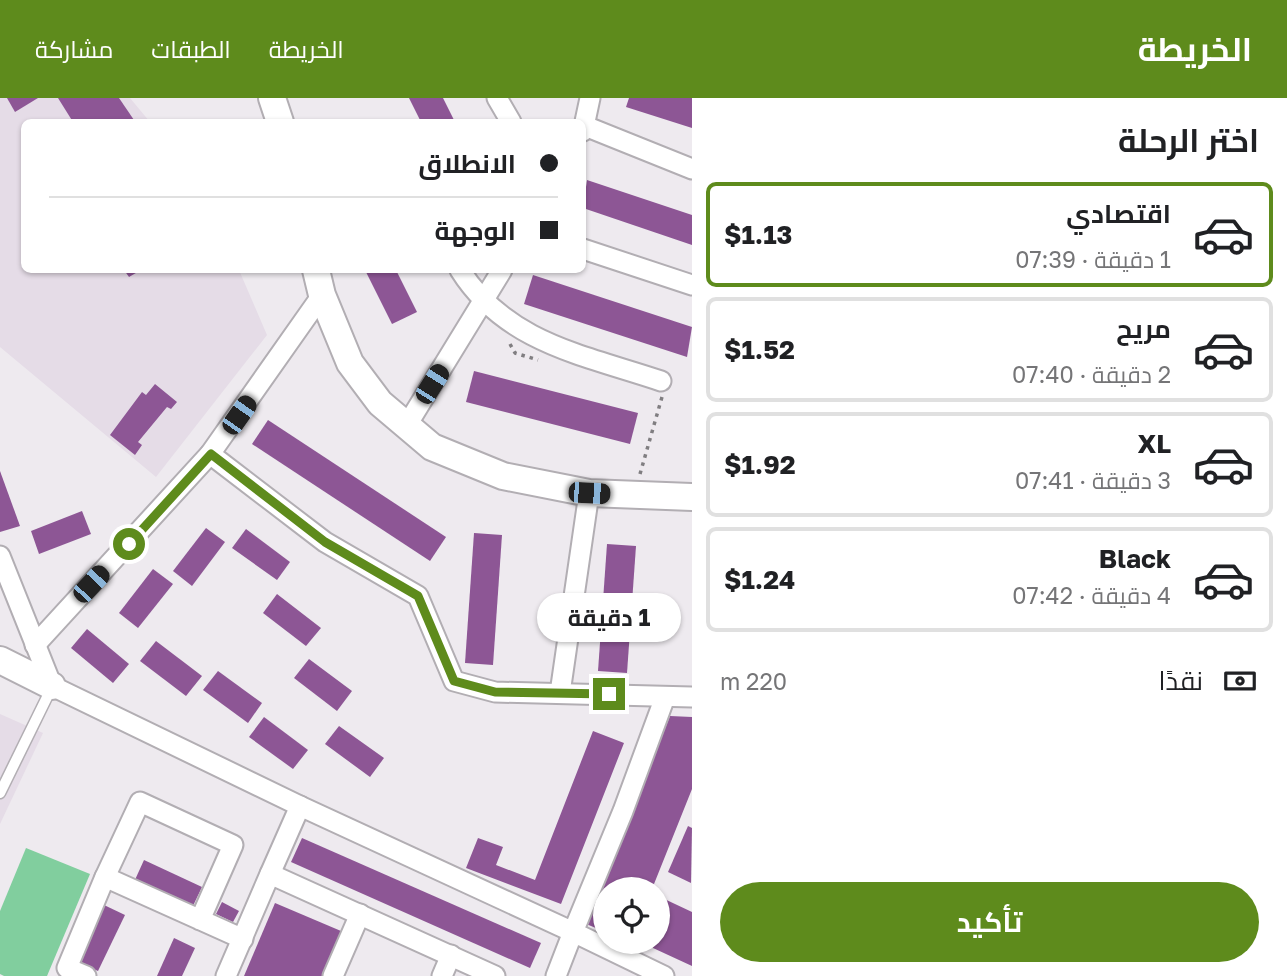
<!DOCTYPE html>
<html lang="ar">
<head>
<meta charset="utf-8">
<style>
	:root { --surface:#fff; --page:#f6f6f6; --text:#202124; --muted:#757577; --line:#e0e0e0; --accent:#5e8b1c }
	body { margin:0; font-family:"Golos Text",Cairo,sans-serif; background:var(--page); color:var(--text); direction:rtl; height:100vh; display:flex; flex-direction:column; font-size:26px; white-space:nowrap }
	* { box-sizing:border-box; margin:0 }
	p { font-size:23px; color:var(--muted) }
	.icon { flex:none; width:38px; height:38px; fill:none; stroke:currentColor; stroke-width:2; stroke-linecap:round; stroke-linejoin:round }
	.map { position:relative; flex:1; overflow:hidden; direction:ltr }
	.side { display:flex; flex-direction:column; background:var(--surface); width:595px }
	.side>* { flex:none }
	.banner { position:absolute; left:21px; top:21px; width:565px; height:154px; border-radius:10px; box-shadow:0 2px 5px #0004; direction:rtl; display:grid; align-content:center; height:154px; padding:0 28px; background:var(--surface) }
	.fabs { position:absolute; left:593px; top:779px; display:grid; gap:14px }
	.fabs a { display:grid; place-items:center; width:77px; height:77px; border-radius:50%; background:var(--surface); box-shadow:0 2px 5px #0004; font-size:35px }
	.end { position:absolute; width:32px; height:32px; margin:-16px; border:9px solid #5e8b1c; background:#fff; box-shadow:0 0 0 4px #fff }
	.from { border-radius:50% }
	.bubble { position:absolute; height:49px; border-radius:24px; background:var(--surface); box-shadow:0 2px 5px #0004; font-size:23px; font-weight:700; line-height:49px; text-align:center; direction:rtl }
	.car { position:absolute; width:21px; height:42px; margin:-21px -10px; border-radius:9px; box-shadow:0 0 5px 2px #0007; background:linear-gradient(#222 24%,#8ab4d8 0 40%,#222 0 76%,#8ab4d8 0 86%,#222 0) }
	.banner b { display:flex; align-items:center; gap:24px; height:66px; font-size:26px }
	.banner b+b { border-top:2px solid var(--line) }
	.banner i { width:18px; height:18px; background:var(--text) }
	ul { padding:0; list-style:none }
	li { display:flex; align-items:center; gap:21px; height:105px; margin:0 14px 10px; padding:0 14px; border:4px solid var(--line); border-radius:10px }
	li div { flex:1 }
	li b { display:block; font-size:26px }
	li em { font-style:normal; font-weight:700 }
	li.on { border-color:var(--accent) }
	li>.icon { width:63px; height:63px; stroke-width:1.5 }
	h2 { padding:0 28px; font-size:32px; line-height:84px }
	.pay { display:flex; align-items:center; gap:18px; height:77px; padding:0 28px; font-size:26px }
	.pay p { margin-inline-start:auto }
	.action { display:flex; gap:14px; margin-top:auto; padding:14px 28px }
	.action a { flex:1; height:80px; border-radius:42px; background:var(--accent); color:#fff; font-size:28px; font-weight:700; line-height:80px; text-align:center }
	header { display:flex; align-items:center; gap:42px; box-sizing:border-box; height:98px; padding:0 35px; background:var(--accent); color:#fff }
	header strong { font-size:33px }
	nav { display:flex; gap:38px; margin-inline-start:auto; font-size:24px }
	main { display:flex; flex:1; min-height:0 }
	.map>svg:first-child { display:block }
	.built { fill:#e5dce7 }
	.green { fill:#81ce9e }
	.building { fill:#8d5695 }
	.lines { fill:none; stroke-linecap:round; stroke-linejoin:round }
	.service-casing { stroke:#b2aeb3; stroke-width:13 }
	.minor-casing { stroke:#b2aeb3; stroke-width:23 }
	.secondary-casing { stroke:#b2aeb3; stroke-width:30 }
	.path { stroke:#807e81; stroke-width:3.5; stroke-dasharray:3.5 5; stroke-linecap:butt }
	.service { stroke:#fff; stroke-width:10 }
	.minor { stroke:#fff; stroke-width:19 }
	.secondary { stroke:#fff; stroke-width:26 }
	.route { stroke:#5e8b1c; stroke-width:9 }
</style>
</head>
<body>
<header>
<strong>الخريطة</strong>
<nav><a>الخريطة</a><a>الطبقات</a><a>مشاركة</a></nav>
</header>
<main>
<section class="side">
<h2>اختر الرحلة</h2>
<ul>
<li class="on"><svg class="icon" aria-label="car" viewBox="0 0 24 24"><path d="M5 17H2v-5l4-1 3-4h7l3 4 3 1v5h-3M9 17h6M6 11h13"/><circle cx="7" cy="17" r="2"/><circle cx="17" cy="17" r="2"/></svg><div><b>اقتصادي</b><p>1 دقيقة · 07:39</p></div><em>$1.13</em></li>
<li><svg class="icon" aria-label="car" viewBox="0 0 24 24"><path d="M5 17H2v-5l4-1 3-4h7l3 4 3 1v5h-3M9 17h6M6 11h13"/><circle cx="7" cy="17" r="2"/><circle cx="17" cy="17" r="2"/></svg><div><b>مريح</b><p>2 دقيقة · 07:40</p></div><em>$1.52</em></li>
<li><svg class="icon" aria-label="car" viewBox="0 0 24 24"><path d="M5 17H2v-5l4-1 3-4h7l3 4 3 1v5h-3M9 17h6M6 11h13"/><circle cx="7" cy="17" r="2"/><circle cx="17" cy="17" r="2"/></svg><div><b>XL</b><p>3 دقيقة · 07:41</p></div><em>$1.92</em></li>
<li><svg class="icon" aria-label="car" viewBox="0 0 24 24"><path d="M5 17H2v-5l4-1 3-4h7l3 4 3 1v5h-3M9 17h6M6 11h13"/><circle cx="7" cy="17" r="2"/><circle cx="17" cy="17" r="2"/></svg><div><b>Black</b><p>4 دقيقة · 07:42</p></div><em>$1.24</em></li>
</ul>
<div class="pay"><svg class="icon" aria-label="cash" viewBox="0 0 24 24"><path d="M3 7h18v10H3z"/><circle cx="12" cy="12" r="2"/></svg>نقدًا<p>220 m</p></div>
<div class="action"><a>تأكيد</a></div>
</section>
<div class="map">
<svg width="692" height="878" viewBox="0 0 692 878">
	<rect width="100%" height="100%" fill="#eeeaef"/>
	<!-- built -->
	<g class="built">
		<path d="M 0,0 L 130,0 L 150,24 L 24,24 L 24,172 L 239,172 L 267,237 L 156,379 L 0,249 Z"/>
		<path d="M 0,616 L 43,635 L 0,726 Z"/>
	</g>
	<!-- green -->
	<path class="green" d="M 26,750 L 90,776 L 47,878 L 4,878 L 0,876 L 0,813 Z"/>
	<!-- building -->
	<g class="building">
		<path d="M 7,0 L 38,0 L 15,14 Z"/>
		<path d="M 58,0 L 119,0 L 134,22 L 73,24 Z"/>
		<path d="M 409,0 L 443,0 L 455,24 L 421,24 Z"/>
		<path d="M 629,0 L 692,0 L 692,30 L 626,9 Z"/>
		<path d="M 587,82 L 692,117 L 692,147 L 583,110 Z"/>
		<path d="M 124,172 L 141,172 L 129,179 Z"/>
		<path d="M 365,172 L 396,172 L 417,214 L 392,226 Z"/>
		<path d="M 533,177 L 692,229 L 687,259 L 524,206 Z"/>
		<path d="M 474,273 L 638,315 L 630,346 L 466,304 Z"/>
		<path d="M 155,286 L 177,304 L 171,311 L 167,309 L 138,344 L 142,347 L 135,357 L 110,337 L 142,294 L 146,297 Z"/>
		<path d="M 268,322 L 446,439 L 430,463 L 252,346 Z"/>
		<path d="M 0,373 L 20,428 L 0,434 Z"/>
		<path d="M 82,413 L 91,436 L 39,456 L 31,433 Z"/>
		<path d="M 206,430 L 225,444 L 192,488 L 173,473 Z"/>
		<path d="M 246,431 L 290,464 L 277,482 L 232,450 Z"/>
		<path d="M 474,435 L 502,437 L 493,567 L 465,565 Z"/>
		<path d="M 607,446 L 636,448 L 627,575 L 598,573 Z"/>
		<path d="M 153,471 L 173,486 L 138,530 L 119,515 Z"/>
		<path d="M 277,496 L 321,530 L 306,548 L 263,515 Z"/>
		<path d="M 87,531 L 129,566 L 113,585 L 71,550 Z"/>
		<path d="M 156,543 L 202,578 L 186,598 L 140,563 Z"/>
		<path d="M 309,561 L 352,593 L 337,613 L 294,580 Z"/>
		<path d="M 218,573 L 262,605 L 248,625 L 203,592 Z"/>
		<path d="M 670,618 L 692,619 L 692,691 L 652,791 L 606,791 L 606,834 L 586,826 Z"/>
		<path d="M 264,619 L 308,652 L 293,671 L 249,639 Z"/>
		<path d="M 339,628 L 384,660 L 370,679 L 325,646 Z"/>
		<path d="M 593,633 L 624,645 L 561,806 L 466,770 L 478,740 L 503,749 L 496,767 L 535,782 Z"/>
		<path d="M 688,728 L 692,730 L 691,785 L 668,774 Z"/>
		<path d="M 302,740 L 541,845 L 530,870 L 291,764 Z"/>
		<path d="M 144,762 L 202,789 L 192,810 L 134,784 Z"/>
		<path d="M 658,798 L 692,814 L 692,868 L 640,844 L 658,844 Z"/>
		<path d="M 222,804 L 239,813 L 233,824 L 216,816 Z"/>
		<path d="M 275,805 L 341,833 L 322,878 L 244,878 Z"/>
		<path d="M 104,807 L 125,817 L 98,873 L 77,864 Z"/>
		<path d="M 174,840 L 195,850 L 182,878 L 157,878 Z"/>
	</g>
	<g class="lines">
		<!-- service casing -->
		<g class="service-casing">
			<path id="service" d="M 0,695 L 52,589"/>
		</g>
		<!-- minor casing -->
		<g class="minor-casing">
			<g id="minor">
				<path d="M 497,0 L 511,24"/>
				<path d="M 585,28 L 692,71"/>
				<path d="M 583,33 L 590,0"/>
				<path d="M 583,151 L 692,187"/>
				<path d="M 460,172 C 506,245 584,257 661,283"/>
				<path d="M 407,327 L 502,172"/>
				<path d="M 210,356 L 325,444 L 418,498 L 454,583 L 495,594 L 692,599"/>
				<path d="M 0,458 L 52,588 L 300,708 L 573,834 L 623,713 L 665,599"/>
				<path d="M 35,547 L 210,356 L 322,197"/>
				<path d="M 560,595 L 589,395"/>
				<path d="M 270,776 L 300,708"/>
				<path d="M 200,822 L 233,747 L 140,704 L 105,779 L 243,841"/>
				<path d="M 86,878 L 67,870 L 105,779"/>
				<path d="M 226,878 L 270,776 L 495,878"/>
				<path d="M 333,878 L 360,816"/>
				<path d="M 442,878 L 451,857"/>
				<path d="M 556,878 L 573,834 L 664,878"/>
			</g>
		</g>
		<!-- secondary casing -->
		<g class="secondary-casing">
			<g id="secondary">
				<path d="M 272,0 L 280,24"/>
				<path d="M 316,172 L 322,197 L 350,265 L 380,305 L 432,349 L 503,378 L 589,395 L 692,399"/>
				<path d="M 0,562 L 52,588"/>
			</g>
		</g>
		<!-- path -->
		<g class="path">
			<path d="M 510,246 L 515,255 L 538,262"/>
			<path d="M 640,376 L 662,299"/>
		</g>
		<!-- service -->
		<use href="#service" class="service"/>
		<!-- minor -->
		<use href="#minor" class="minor"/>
		<!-- secondary -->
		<use href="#secondary" class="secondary"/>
	</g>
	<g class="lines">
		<!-- route -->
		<path class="route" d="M 129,446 L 211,356 L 325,444 L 418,498 L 454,583 L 495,594 L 609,596"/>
	</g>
</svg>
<div class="fabs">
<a><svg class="icon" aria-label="locate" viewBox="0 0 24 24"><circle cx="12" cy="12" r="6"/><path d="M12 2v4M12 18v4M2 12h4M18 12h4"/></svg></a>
</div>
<i class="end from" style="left:129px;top:446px"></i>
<i class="end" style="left:609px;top:596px"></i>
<div class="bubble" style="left:537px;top:495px;width:144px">1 دقيقة</div>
<i class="car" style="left:432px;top:286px;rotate:32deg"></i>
<i class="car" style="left:239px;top:317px;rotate:35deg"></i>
<i class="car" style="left:589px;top:395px;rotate:93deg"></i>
<i class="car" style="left:91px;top:486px;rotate:43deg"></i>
<div class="banner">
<b><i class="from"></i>الانطلاق</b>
<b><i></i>الوجهة</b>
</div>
</div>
</main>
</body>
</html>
